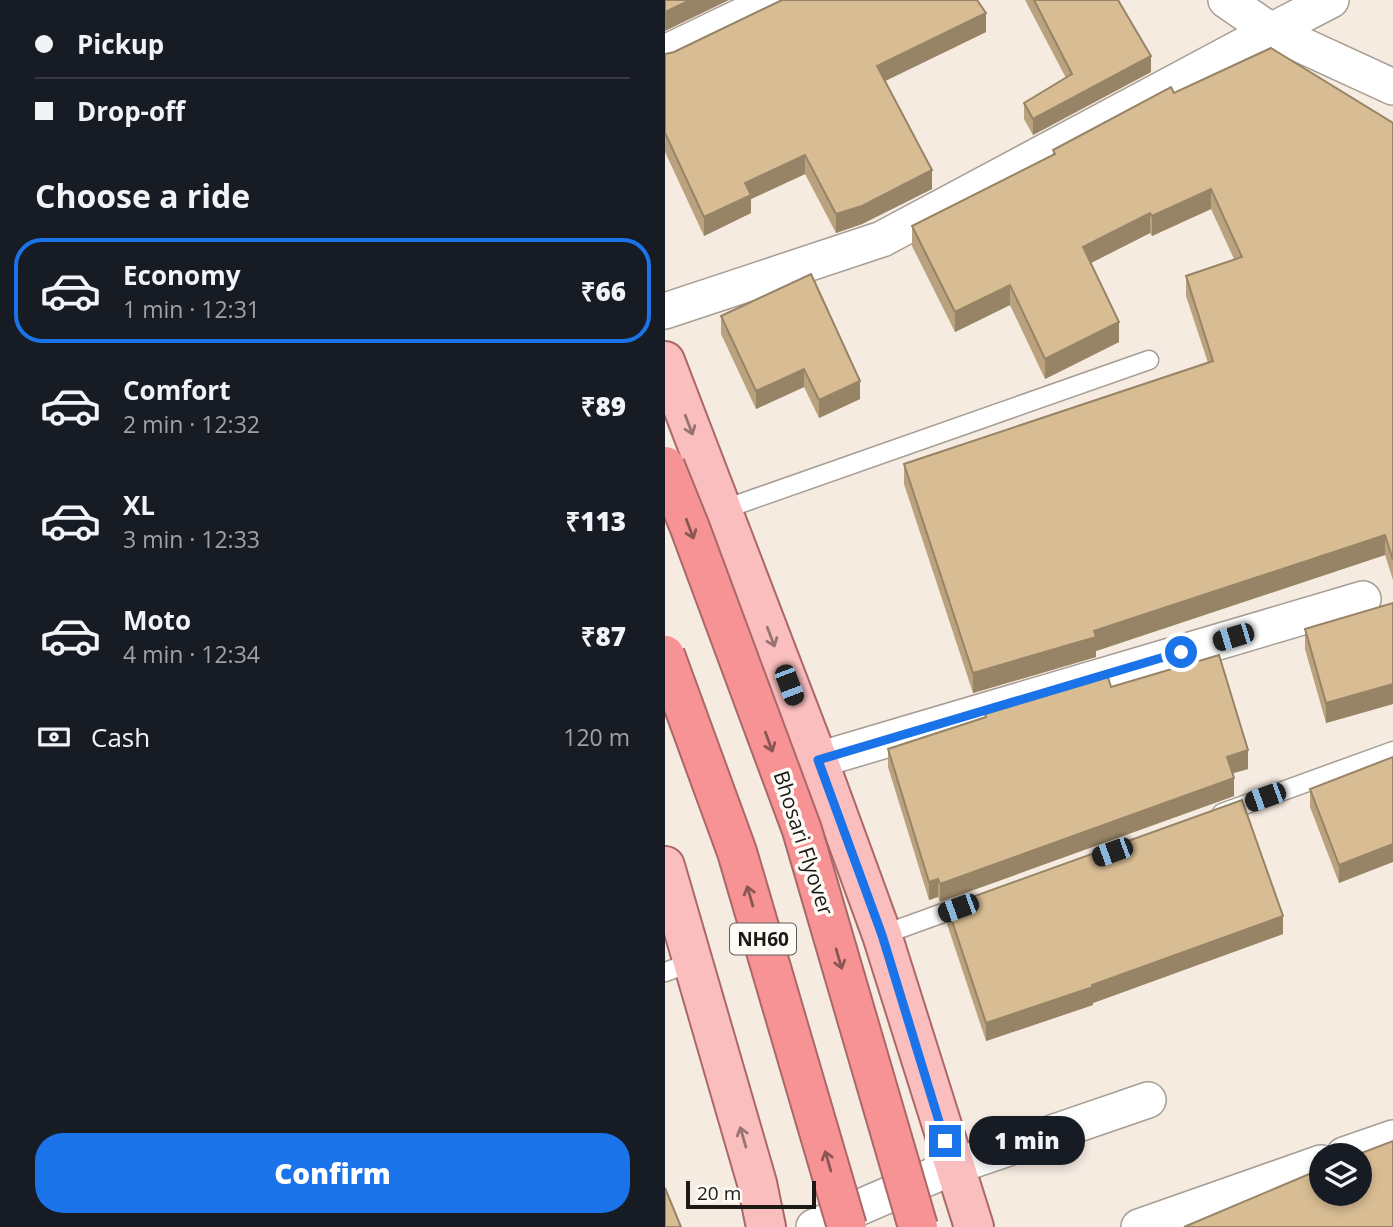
<!DOCTYPE html>
<html lang="en">
<head>
<meta charset="utf-8">
<style>
	:root { --surface:#171b24; --page:#242831; --text:#f1f3f6; --muted:#9ea1a6; --line:#363941; --accent:#1a73e8 }
	body { margin:0; font-family:"Open Sans",sans-serif; background:var(--page); color:var(--text); height:100vh; display:flex; flex-direction:column; font-size:26px; white-space:nowrap }
	* { box-sizing:border-box; margin:0 }
	p { font-size:23px; color:var(--muted) }
	.icon { flex:none; width:38px; height:38px; fill:none; stroke:currentColor; stroke-width:2; stroke-linecap:round; stroke-linejoin:round }
	.map { position:relative; flex:1; overflow:hidden }
	.drawer { display:flex; flex-direction:column; background:var(--surface); width:665px }
	.drawer>* { flex:none }
	.top-card { display:grid; align-content:center; height:154px; padding:0 35px; background:var(--surface) }
	.buttons { position:absolute; left:644px; top:1143px; display:grid; gap:14px }
	.buttons a { display:grid; place-items:center; width:63px; height:63px; border-radius:50%; background:var(--surface); box-shadow:0 4px 10px #0003; font-size:35px }
	.scale { position:absolute; left:21px; bottom:18px; width:130px; box-sizing:border-box; padding-left:7px; border:4px solid #1c1915; border-top:0; font-size:19px; line-height:24px; white-space:nowrap; color:#1c1915; -webkit-text-stroke:5px #fefaf6; paint-order:stroke }
	.end { position:absolute; width:32px; height:32px; margin:-16px; border:9px solid #1a73e8; background:#fff; box-shadow:0 0 0 4px #fff }
	.from { border-radius:50% }
	.bubble { position:absolute; height:49px; border-radius:24px; background:var(--surface); box-shadow:0 4px 10px #0003; font-size:23px; font-weight:800; line-height:49px; text-align:center }
	.car { position:absolute; width:21px; height:42px; margin:-21px -10px; border-radius:9px; box-shadow:0 0 5px 2px #0007; background:linear-gradient(#222 24%,#8ab4d8 0 40%,#222 0 76%,#8ab4d8 0 86%,#222 0) }
	.top-card b { display:flex; align-items:center; gap:24px; height:66px; font-size:26px }
	.top-card b+b { border-top:2px solid var(--line) }
	.top-card i { width:18px; height:18px; background:var(--text) }
	ul { padding:0; list-style:none }
	li { display:flex; align-items:center; gap:21px; height:105px; margin:0 14px 10px; padding:0 21px; border:4px solid transparent; border-radius:28px }
	li div { flex:1 }
	li b { display:block; font-size:26px }
	li em { font-style:normal; font-weight:800 }
	li.active { border-color:var(--accent) }
	li>.icon { width:63px; height:63px; stroke-width:1.5 }
	h2 { padding:0 35px; font-size:32px; line-height:84px }
	.pay { display:flex; align-items:center; gap:18px; height:77px; padding:0 35px; font-size:26px }
	.pay p { margin-inline-start:auto }
	.cta { display:flex; gap:14px; margin-top:auto; padding:14px 35px }
	.cta a { flex:1; height:80px; border-radius:28px; background:var(--accent); color:#fff; font-size:28px; font-weight:800; line-height:80px; text-align:center }
	main { display:flex; flex:1; min-height:0 }
	.map>svg:first-child { display:block }
	.lines { fill:none; stroke-linecap:round; stroke-linejoin:round }
	.lane-casing { stroke:#a79d93; stroke-width:21 }
	.street-casing { stroke:#a79d93; stroke-width:38 }
	.primary-casing { stroke:#aa6868; stroke-width:42 }
	.lane { stroke:#fff; stroke-width:18 }
	.street { stroke:#fff; stroke-width:35 }
	.primary { stroke:#fabebf; stroke-width:38 }
	.highway-bridge-casing { stroke:#aa6868; stroke-width:42; stroke-linecap:butt }
	.highway-bridge { stroke:#f79394; stroke-width:38 }
	.wall { fill:#baa27e }
	.shaded-wall { fill:#978467 }
	.building { fill:#d8bc93; stroke:#978467; stroke-width:2 }
	.oneway { stroke:#967472 }
	.oneway2 { stroke:#8a5654 }
	.route { stroke:#1a73e8; stroke-width:9 }
	.labels { text-anchor:middle; stroke-width:7; stroke-linejoin:round; paint-order:stroke }
	.shield { fill:#fefaf6; stroke:#605c58; stroke-width:2 }
	.shield-label { font-size:19px; font-weight:bold; fill:#1c1915 }
	.street-label { font-size:21px; fill:#1c1915; stroke:#fefaf6 }
</style>
</head>
<body>
<main>
<section class="drawer">
<div class="top-card">
<b><i class="from"></i>Pickup</b>
<b><i></i>Drop-off</b>
</div>
<h2>Choose a ride</h2>
<ul>
<li class="active"><svg class="icon" aria-label="car" viewBox="0 0 24 24"><path d="M5 17H2v-5l4-1 3-4h7l3 4 3 1v5h-3M9 17h6M6 11h13"/><circle cx="7" cy="17" r="2"/><circle cx="17" cy="17" r="2"/></svg><div><b>Economy</b><p>1 min · 12:31</p></div><em>₹66</em></li>
<li><svg class="icon" aria-label="car" viewBox="0 0 24 24"><path d="M5 17H2v-5l4-1 3-4h7l3 4 3 1v5h-3M9 17h6M6 11h13"/><circle cx="7" cy="17" r="2"/><circle cx="17" cy="17" r="2"/></svg><div><b>Comfort</b><p>2 min · 12:32</p></div><em>₹89</em></li>
<li><svg class="icon" aria-label="car" viewBox="0 0 24 24"><path d="M5 17H2v-5l4-1 3-4h7l3 4 3 1v5h-3M9 17h6M6 11h13"/><circle cx="7" cy="17" r="2"/><circle cx="17" cy="17" r="2"/></svg><div><b>XL</b><p>3 min · 12:33</p></div><em>₹113</em></li>
<li><svg class="icon" aria-label="car" viewBox="0 0 24 24"><path d="M5 17H2v-5l4-1 3-4h7l3 4 3 1v5h-3M9 17h6M6 11h13"/><circle cx="7" cy="17" r="2"/><circle cx="17" cy="17" r="2"/></svg><div><b>Moto</b><p>4 min · 12:34</p></div><em>₹87</em></li>
</ul>
<div class="pay"><svg class="icon" aria-label="cash" viewBox="0 0 24 24"><path d="M3 7h18v10H3z"/><circle cx="12" cy="12" r="2"/></svg>Cash<p>120 m</p></div>
<div class="cta"><a>Confirm</a></div>
</section>
<div class="map">
<svg width="728" height="1227" viewBox="0 0 728 1227">
	<rect width="100%" height="100%" fill="#f6ebe1"/>
	<g class="lines">
		<!-- lane casing -->
		<g class="lane-casing">
			<g id="lane">
				<path d="M 57,510 L 484,360"/>
				<path d="M 557,813 L 728,751"/>
				<path d="M 217,935 L 303,904"/>
				<path d="M 0,972 L 28,962"/>
			</g>
		</g>
		<!-- street casing -->
		<g class="street-casing">
			<g id="street">
				<path d="M 561,0 L 606,31 L 728,87"/>
				<path d="M 0,53 L 110,0"/>
				<path d="M 0,311 L 217,239 L 606,31 L 666,0"/>
				<path d="M 153,760 L 698,599"/>
				<path d="M 679,1155 L 728,1138"/>
				<path d="M 149,1227 L 288,1167 L 483,1100"/>
				<path d="M 474,1227 L 656,1163"/>
			</g>
		</g>
		<!-- primary casing -->
		<g class="primary-casing">
			<g id="primary">
				<path d="M 0,361 L 153,760 L 217,935 L 309,1227"/>
				<path d="M 0,866 L 92,1183 L 101,1227"/>
			</g>
		</g>
		<!-- lane -->
		<use href="#lane" class="lane"/>
		<!-- street -->
		<use href="#street" class="street"/>
		<!-- primary -->
		<use href="#primary" class="primary"/>
		<!-- highway-bridge casing -->
		<g class="highway-bridge-casing">
			<g id="highway-bridge">
				<path d="M 0,466 L 25,528 L 137,830 L 253,1227"/>
				<path d="M 0,655 L 72,852 L 182,1227"/>
			</g>
		</g>
		<!-- highway-bridge -->
		<use href="#highway-bridge" class="highway-bridge"/>
	</g>
	<!-- wall -->
	<g class="wall">
		<path d="M 360,0 L 453,0 L 486,72 L 368,135 L 359,119 L 359,103 L 401,78 Z"/>
		<path d="M 321,32 L 220,81 L 267,189 L 197,224 L 171,233 L 140,174 L 86,199 L 86,213 L 39,236 L 0,152 L 0,54 Z"/>
		<path d="M 509,93 L 728,123 L 728,580 L 720,555 L 431,651 L 431,657 L 308,693 L 239,484 L 239,464 L 543,363 L 521,296 L 521,276 L 569,259 L 546,209 L 487,236 L 485,233 L 426,263 L 454,342 L 380,379 L 345,305 L 290,332 L 247,246 L 247,226 L 388,155 L 388,150 Z"/>
		<path d="M 56,316 L 195,399 L 154,418 L 139,387 L 91,409 L 56,334 Z"/>
		<path d="M 728,603 L 728,704 L 661,723 L 640,649 L 640,629 Z"/>
		<path d="M 446,687 L 583,769 L 567,773 L 569,796 L 275,902 L 273,897 L 264,900 L 223,767 L 223,749 L 320,718 L 320,714 Z"/>
		<path d="M 728,757 L 674,883 L 645,807 L 645,789 Z"/>
		<path d="M 282,906 L 618,934 L 428,1003 L 428,1005 L 321,1041 L 282,924 Z"/>
	</g>
	<!-- shaded-wall -->
	<g class="shaded-wall">
		<path d="M 25,0 L 64,0 L 0,31 L 0,12 Z"/>
		<path d="M 321,13 L 321,32 L 212,85 L 212,66 Z"/>
		<path d="M 486,56 L 486,72 L 368,135 L 368,119 Z"/>
		<path d="M 140,155 L 140,174 L 86,199 L 86,213 L 39,236 L 39,217 L 80,183 Z"/>
		<path d="M 267,170 L 267,189 L 197,224 L 171,233 L 171,214 Z"/>
		<path d="M 546,189 L 546,209 L 487,236 L 487,216 Z"/>
		<path d="M 485,213 L 485,233 L 418,267 L 418,247 Z"/>
		<path d="M 345,285 L 345,305 L 290,332 L 290,312 Z"/>
		<path d="M 454,322 L 454,342 L 380,379 L 380,359 Z"/>
		<path d="M 139,369 L 139,387 L 91,409 L 91,391 Z"/>
		<path d="M 195,381 L 195,399 L 154,418 L 154,400 Z"/>
		<path d="M 720,535 L 720,555 L 431,651 L 431,657 L 308,693 L 308,673 L 429,631 Z"/>
		<path d="M 728,684 L 728,704 L 661,723 L 661,703 Z"/>
		<path d="M 583,750 L 583,769 L 562,775 L 562,757 Z"/>
		<path d="M 569,778 L 569,796 L 275,902 L 275,884 Z"/>
		<path d="M 728,844 L 728,862 L 674,883 L 674,865 Z"/>
		<path d="M 273,879 L 273,897 L 264,900 L 264,882 Z"/>
		<path d="M 618,916 L 618,934 L 428,1003 L 428,1005 L 321,1041 L 321,1023 Z"/>
	</g>
	<!-- building -->
	<g class="building">
		<path d="M 0,0 L 25,0 L 0,12 Z"/>
		<path d="M 117,0 L 312,0 L 321,13 L 212,66 L 267,170 L 197,206 L 171,214 L 140,155 L 80,183 L 86,195 L 39,217 L 0,133 L 0,54 L 9,52 Z"/>
		<path d="M 369,0 L 453,0 L 486,56 L 368,119 L 359,103 L 407,74 Z"/>
		<path d="M 606,48 L 728,123 L 728,560 L 720,535 L 429,631 L 431,637 L 308,673 L 239,464 L 548,361 L 521,276 L 577,257 L 546,189 L 487,216 L 485,213 L 418,247 L 454,322 L 380,359 L 345,285 L 290,312 L 247,226 L 390,154 L 388,150 L 506,87 L 509,93 Z"/>
		<path d="M 146,274 L 195,381 L 154,400 L 139,369 L 91,391 L 56,316 Z"/>
		<path d="M 728,603 L 728,684 L 661,703 L 640,629 Z"/>
		<path d="M 554,655 L 583,750 L 562,757 L 569,778 L 275,884 L 273,879 L 264,882 L 223,749 L 321,717 L 320,714 L 443,677 L 446,687 Z"/>
		<path d="M 728,757 L 728,844 L 674,865 L 645,789 Z"/>
		<path d="M 577,800 L 618,916 L 427,985 L 428,987 L 321,1023 L 282,906 Z"/>
		<path d="M 728,1141 L 728,1227 L 519,1227 L 656,1169 L 656,1194 L 695,1194 L 695,1155 L 688,1155 L 694,1153 L 694,1154 Z"/>
		<path d="M 0,1188 L 16,1227 L 0,1227 Z"/>
	</g>
	<!-- one-way arrows -->
	<defs><path id="oneway-shaft" d="M-6 0H5M1.5-3L5.5 0L1.5 3" fill="none" stroke-width="1.6" stroke-linecap="round" stroke-linejoin="round" transform="scale(1.75)"/></defs>
	<g class="oneway">
		<use href="#oneway-shaft" transform="translate(24 425) rotate(69)"/>
		<use href="#oneway-shaft" transform="translate(106 637) rotate(69)"/>
		<use href="#oneway-shaft" transform="translate(78 1137) rotate(-106)"/>
	</g>
	<g class="oneway2">
		<use href="#oneway-shaft" transform="translate(25 529) rotate(69)"/>
		<use href="#oneway-shaft" transform="translate(104 742) rotate(70)"/>
		<use href="#oneway-shaft" transform="translate(85 896) rotate(-106)"/>
		<use href="#oneway-shaft" transform="translate(174 959) rotate(74)"/>
		<use href="#oneway-shaft" transform="translate(163 1161) rotate(-106)"/>
	</g>
	<g class="lines">
		<!-- route -->
		<path class="route" d="M 280,1141 L 217,935 L 153,760 L 516,652"/>
	</g>
	<g class="labels">
		<!-- shield labels -->
		<rect class="shield" x="65" y="923.5" width="66" height="31" rx="5"/>
		<g class="shield-label">
			<text x="98" y="946">NH60</text>
		</g>
		<!-- street labels -->
		<g class="street-label">
			<text transform="translate(138 843) rotate(72)" y="7">Bhosari Flyover</text>
		</g>
	</g>
</svg>
<div class="buttons">
<a><svg class="icon" aria-label="layers" viewBox="0 0 24 24"><path d="M12 4l9 5-9 5-9-5zM3 14l9 5 9-5"/></svg></a>
</div>
<div class="scale">20 m</div>
<i class="end from" style="left:516px;top:652px"></i>
<i class="end" style="left:280px;top:1141px"></i>
<div class="bubble" style="left:304px;top:1116px;width:116px">1 min</div>
<i class="car" style="left:568px;top:637px;rotate:253deg"></i>
<i class="car" style="left:124px;top:685px;rotate:159deg"></i>
<i class="car" style="left:600px;top:797px;rotate:250deg"></i>
<i class="car" style="left:447px;top:852px;rotate:250deg"></i>
<i class="car" style="left:293px;top:908px;rotate:250deg"></i>
</div>
</main>
</body>
</html>
